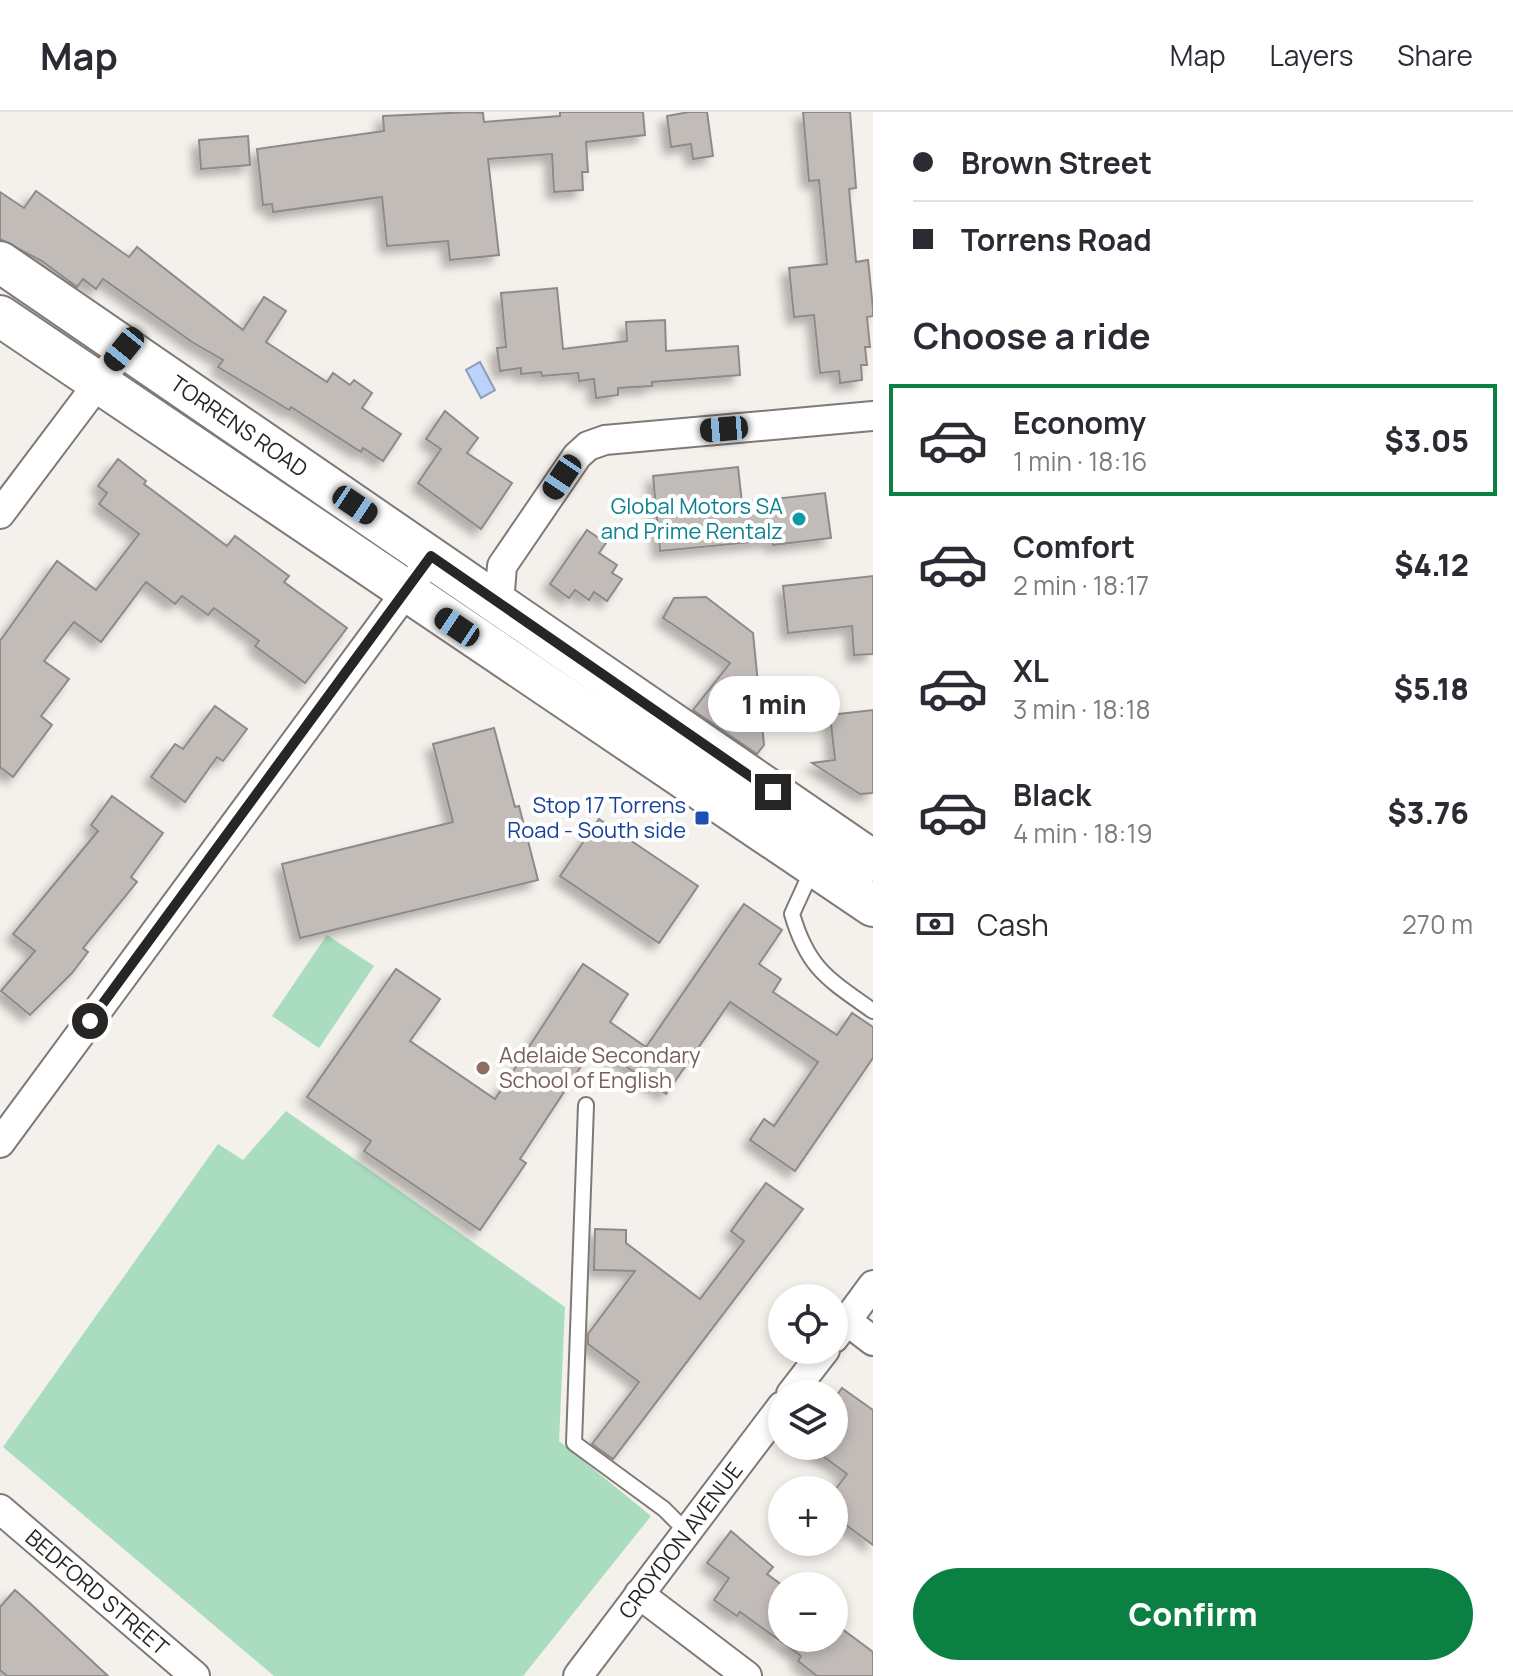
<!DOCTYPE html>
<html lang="en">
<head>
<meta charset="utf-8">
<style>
	:root { --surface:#fff; --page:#f7f7f7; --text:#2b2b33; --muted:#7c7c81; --line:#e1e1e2; --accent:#0b8043 }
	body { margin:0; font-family:Manrope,sans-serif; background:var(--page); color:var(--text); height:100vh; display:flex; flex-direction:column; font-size:30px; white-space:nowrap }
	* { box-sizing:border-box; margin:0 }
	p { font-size:26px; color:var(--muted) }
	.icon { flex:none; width:44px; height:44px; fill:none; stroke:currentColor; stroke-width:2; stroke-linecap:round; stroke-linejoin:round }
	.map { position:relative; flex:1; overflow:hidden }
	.details { display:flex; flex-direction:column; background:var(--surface); width:640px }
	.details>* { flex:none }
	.guide { display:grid; align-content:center; height:176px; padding:0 40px; background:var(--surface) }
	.fabs { position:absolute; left:768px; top:1172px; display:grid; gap:16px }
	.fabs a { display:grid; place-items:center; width:80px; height:80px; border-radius:50%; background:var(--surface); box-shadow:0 4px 12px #0003; font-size:40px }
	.end { position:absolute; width:36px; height:36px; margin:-18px; border:10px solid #282625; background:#fff; box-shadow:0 0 0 4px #fff }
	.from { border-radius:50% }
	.bubble { position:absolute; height:56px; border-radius:28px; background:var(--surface); box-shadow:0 4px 12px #0003; font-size:26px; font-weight:800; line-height:56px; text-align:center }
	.car { position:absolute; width:24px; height:48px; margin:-24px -12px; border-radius:10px; box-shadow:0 0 6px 2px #0007; background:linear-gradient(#222 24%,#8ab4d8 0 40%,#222 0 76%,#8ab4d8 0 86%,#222 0) }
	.guide b { display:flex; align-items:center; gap:28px; height:76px; font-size:30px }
	.guide b+b { border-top:2px solid var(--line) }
	.guide i { width:20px; height:20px; background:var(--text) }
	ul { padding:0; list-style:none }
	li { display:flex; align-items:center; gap:24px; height:112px; margin:0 16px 12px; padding:0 24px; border:4px solid transparent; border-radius:0px }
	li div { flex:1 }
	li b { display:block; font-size:30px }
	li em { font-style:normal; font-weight:800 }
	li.current { border-color:var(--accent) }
	li>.icon { width:72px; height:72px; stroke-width:1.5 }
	h2 { padding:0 40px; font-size:36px; line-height:96px }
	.pay { display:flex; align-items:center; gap:20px; height:88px; padding:0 40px; font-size:30px }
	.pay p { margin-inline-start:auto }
	.primary-button { display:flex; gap:16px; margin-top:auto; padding:16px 40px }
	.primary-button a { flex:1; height:92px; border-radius:48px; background:var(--accent); color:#fff; font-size:32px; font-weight:800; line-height:92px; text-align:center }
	header { display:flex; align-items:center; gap:48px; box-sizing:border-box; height:112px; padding:0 40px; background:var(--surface); border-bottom:2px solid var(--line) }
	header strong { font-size:38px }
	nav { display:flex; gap:44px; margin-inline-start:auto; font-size:28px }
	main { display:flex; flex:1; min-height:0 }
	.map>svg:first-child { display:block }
	.green { fill:#aaddbf }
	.water { fill:#bbd2fd; stroke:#8f9ebc; stroke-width:2 }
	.building { fill:#c2bcb9; stroke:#8f8a87; stroke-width:2; filter:url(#shadow) }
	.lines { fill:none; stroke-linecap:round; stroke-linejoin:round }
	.service-casing { stroke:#7f7a77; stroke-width:18 }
	.minor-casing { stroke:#7f7a77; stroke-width:32 }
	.secondary-casing { stroke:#7f7a77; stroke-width:44 }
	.service { stroke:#fff; stroke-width:14 }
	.minor { stroke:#fff; stroke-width:28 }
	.secondary { stroke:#fff; stroke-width:40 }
	.route { stroke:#282625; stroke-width:10 }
	.culture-dot { fill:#0f9aa8; stroke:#fff; stroke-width:3 }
	.transit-dot { fill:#1a4fb4; stroke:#fff; stroke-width:3 }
	.education-dot { fill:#8d6e63; stroke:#fff; stroke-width:3 }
	.labels { text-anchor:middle; stroke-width:8; stroke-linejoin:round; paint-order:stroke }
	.street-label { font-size:22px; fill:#282625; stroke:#fff }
	.culture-label { font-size:22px; fill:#0d838f; stroke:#fff; text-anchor:end }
	.transit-label { font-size:22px; fill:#164399; stroke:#fff; text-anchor:end }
	.education-label { font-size:22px; fill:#785e54; stroke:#fff; text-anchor:start }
</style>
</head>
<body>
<header>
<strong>Map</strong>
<nav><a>Map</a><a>Layers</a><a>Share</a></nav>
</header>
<main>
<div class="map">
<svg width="873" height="1564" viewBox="0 0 873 1564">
	<defs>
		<filter id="shadow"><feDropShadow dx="-7" dy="7" stdDeviation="4" flood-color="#0004"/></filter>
	</defs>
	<rect width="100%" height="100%" fill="#f4f0eb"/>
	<!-- green -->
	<g class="green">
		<path d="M 327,823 L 374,854 L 319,936 L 272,904 Z"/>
		<path d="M 286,999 L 565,1195 L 559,1329 L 651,1404 L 523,1564 L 274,1564 L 3,1335 L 218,1032 L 243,1048 Z"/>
	</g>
	<!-- water -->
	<path class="water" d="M 480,250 L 495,278 L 481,286 L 466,258 Z"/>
	<!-- building -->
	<g class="building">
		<path d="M 560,0 L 643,0 L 645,23 L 586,30 L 588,60 L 582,60 L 583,78 L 554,80 L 552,42 L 488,47 L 499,143 L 450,148 L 448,129 L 387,134 L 382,85 L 273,100 L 272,92 L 263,93 L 257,37 L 384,19 L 383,4 L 471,0 L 483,1 L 484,10 L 560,4 Z"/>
		<path d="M 689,0 L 707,0 L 713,44 L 693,47 L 691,32 L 671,35 L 667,4 Z"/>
		<path d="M 803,0 L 850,0 L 856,76 L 849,77 L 856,150 L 868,148 L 873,197 L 873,204 L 867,205 L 870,235 L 865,235 L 867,253 L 861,253 L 862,268 L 840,271 L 839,259 L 820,261 L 814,203 L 794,205 L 789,156 L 827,152 L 819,68 L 809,69 Z"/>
		<path d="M 248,24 L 250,53 L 201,57 L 199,28 Z"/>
		<path d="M 36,79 L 129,145 L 137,135 L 243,218 L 264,185 L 286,199 L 266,230 L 327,270 L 333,261 L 350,273 L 354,268 L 372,281 L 362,296 L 401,322 L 383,349 L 363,336 L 361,340 L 291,295 L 289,298 L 218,255 L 223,248 L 192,230 L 103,167 L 96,177 L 83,167 L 77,175 L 42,149 L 0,127 L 0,80 L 24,96 Z"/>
		<path d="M 557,176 L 563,237 L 627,229 L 626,210 L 665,208 L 666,239 L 738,234 L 740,263 L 652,270 L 652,274 L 618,276 L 618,283 L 596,286 L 594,267 L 579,269 L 578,261 L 542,264 L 541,260 L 521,262 L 521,256 L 500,259 L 497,236 L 506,235 L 501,181 Z"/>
		<path d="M 445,299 L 478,326 L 467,341 L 512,371 L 481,417 L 418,371 L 441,337 L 426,327 Z"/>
		<path d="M 118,347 L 146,369 L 144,372 L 227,434 L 235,424 L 289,464 L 284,470 L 347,516 L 305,571 L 255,534 L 259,529 L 214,496 L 208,503 L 182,484 L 175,492 L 146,470 L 101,530 L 74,510 L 44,549 L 69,567 L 41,604 L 52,613 L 13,665 L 0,655 L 0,529 L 57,449 L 96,478 L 139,422 L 99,392 L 107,381 L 98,374 Z"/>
		<path d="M 738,355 L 742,391 L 825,381 L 831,426 L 773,433 L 773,428 L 660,439 L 653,364 Z"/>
		<path d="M 587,418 L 606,431 L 599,441 L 617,453 L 612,461 L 622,467 L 607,489 L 594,480 L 589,488 L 575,478 L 569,486 L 550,472 Z"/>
		<path d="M 873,464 L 873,542 L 854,543 L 852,514 L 788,521 L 783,474 Z"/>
		<path d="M 706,485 L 753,521 L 764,633 L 757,642 L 693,598 L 730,551 L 663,506 L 674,486 Z"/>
		<path d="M 215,594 L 247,617 L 223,649 L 217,645 L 185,690 L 151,665 L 175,632 L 183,637 Z"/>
		<path d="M 873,598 L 873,681 L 860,682 L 812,651 L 835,648 L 830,603 Z"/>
		<path d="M 494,616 L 515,695 L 519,694 L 538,768 L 300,826 L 282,752 L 453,710 L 433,632 Z"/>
		<path d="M 112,684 L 163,721 L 131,765 L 137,770 L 83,836 L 88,840 L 72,861 L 30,903 L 1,879 L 35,839 L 13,822 L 98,719 L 91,713 Z"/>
		<path d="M 599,707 L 698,774 L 659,831 L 560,764 Z"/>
		<path d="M 744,792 L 782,818 L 759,852 L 781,867 L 773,880 L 837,923 L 852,901 L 873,915 L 873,946 L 795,1059 L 750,1028 L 764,1007 L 774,1014 L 818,950 L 730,890 L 666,982 L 595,933 L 520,1047 L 526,1051 L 480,1118 L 364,1039 L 371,1029 L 307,985 L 396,857 L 440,887 L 410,929 L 495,987 L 583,852 L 628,882 L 610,910 L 646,935 Z"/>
		<path d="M 766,1071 L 803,1097 L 613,1347 L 592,1332 L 639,1270 L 588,1232 L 588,1222 L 635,1159 L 594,1158 L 595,1117 L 626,1118 L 626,1131 L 700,1187 L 744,1129 L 731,1119 Z"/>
		<path d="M 842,1276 L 873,1298 L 873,1433 L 834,1404 L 834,1379 L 847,1362 L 809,1334 L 834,1334 L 834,1287 Z"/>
		<path d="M 731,1419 L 773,1455 L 767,1462 L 782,1473 L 782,1526 L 834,1526 L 834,1511 L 873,1540 L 873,1564 L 817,1564 L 798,1549 L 801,1544 L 740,1500 L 737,1504 L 714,1488 L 729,1466 L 707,1451 Z"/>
		<path d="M 15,1478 L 33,1494 L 108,1564 L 7,1564 L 0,1558 L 0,1495 Z"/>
	</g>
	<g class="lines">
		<!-- service casing -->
		<g class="service-casing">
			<g id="service">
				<path d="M 812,758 L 792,802 C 808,857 828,867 873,899"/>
				<path d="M 586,993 L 574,1331 L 664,1397 L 687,1420"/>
			</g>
		</g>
		<!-- minor casing -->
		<g class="minor-casing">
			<g id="minor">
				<path d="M 0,402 L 124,237"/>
				<path d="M 499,491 L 502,454 L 577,344 L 588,334 L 605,328 L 873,304"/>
				<path d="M 0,1031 L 417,465"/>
				<path d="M 847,1209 L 873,1229"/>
				<path d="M 834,1226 L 873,1173"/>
				<path d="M 791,1282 L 825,1238"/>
				<path id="s1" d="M 0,1397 L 195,1564"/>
				<path d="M 639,1482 L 747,1564"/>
				<path id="s2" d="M 578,1564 L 782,1294"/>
			</g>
		</g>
		<!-- secondary casing -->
		<g class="secondary-casing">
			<g id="secondary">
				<path id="s3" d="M 0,150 L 873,749"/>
				<path d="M 0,204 L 873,794"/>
			</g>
		</g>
		<!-- service -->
		<use href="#service" class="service"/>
		<!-- minor -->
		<use href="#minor" class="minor"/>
		<!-- secondary -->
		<use href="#secondary" class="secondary"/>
	</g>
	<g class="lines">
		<!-- route -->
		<path class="route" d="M 90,909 L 431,444 L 773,680"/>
	</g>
	<!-- markers -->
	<circle class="culture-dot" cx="799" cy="407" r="8"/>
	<rect class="transit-dot" x="694" y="698" width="16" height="16" rx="4"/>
	<circle class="education-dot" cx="483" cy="956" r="8"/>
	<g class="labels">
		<!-- street labels -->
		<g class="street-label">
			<text dy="8" stroke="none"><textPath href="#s3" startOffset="290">TORRENS ROAD</textPath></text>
			<text dy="8" stroke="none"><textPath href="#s2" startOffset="170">CROYDON AVENUE</textPath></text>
			<text dy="8" stroke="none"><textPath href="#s1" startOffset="128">BEDFORD STREET</textPath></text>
		</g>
		<!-- culture labels -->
		<g class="culture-label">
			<text x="783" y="402">Global Motors SA<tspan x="783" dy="25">and Prime Rentalz</tspan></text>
		</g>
		<!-- transit labels -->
		<g class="transit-label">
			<text x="686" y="701">Stop 17 Torrens<tspan x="686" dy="25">Road - South side</tspan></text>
		</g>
		<!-- education labels -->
		<g class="education-label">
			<text x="499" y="951">Adelaide Secondary<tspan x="499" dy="25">School of English</tspan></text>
		</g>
	</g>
</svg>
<div class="fabs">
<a><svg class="icon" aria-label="locate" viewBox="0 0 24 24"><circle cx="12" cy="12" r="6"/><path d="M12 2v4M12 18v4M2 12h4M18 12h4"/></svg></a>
<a><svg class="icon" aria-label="layers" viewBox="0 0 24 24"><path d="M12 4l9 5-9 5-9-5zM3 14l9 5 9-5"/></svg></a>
<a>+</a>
<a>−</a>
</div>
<i class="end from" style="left:90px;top:909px"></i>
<i class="end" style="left:773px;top:680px"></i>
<div class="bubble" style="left:708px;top:564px;width:132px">1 min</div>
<i class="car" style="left:124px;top:237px;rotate:219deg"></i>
<i class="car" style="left:724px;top:317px;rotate:265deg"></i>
<i class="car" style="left:562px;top:365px;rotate:214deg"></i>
<i class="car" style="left:355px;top:393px;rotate:124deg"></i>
<i class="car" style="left:457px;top:515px;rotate:304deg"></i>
</div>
<section class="details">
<div class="guide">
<b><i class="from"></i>Brown Street</b>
<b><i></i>Torrens Road</b>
</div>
<h2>Choose a ride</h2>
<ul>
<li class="current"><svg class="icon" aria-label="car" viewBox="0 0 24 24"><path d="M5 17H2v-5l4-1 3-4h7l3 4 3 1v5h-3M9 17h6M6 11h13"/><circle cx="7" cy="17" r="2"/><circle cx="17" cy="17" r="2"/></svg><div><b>Economy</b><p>1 min · 18:16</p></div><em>$3.05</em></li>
<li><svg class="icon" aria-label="car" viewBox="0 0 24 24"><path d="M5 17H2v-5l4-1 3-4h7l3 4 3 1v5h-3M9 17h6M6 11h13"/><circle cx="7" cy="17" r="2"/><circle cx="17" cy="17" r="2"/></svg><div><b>Comfort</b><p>2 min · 18:17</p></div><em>$4.12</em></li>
<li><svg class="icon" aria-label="car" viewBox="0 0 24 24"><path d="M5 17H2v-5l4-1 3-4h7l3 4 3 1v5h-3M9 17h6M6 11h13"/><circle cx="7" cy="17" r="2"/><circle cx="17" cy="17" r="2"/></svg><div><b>XL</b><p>3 min · 18:18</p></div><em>$5.18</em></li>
<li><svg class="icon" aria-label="car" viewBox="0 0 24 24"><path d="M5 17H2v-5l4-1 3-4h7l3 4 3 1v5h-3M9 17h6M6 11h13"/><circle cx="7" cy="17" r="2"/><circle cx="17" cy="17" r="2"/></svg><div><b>Black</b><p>4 min · 18:19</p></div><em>$3.76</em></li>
</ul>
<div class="pay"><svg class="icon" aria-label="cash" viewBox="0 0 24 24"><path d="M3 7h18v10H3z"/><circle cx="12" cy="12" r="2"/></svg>Cash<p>270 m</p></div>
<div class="primary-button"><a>Confirm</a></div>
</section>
</main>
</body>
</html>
